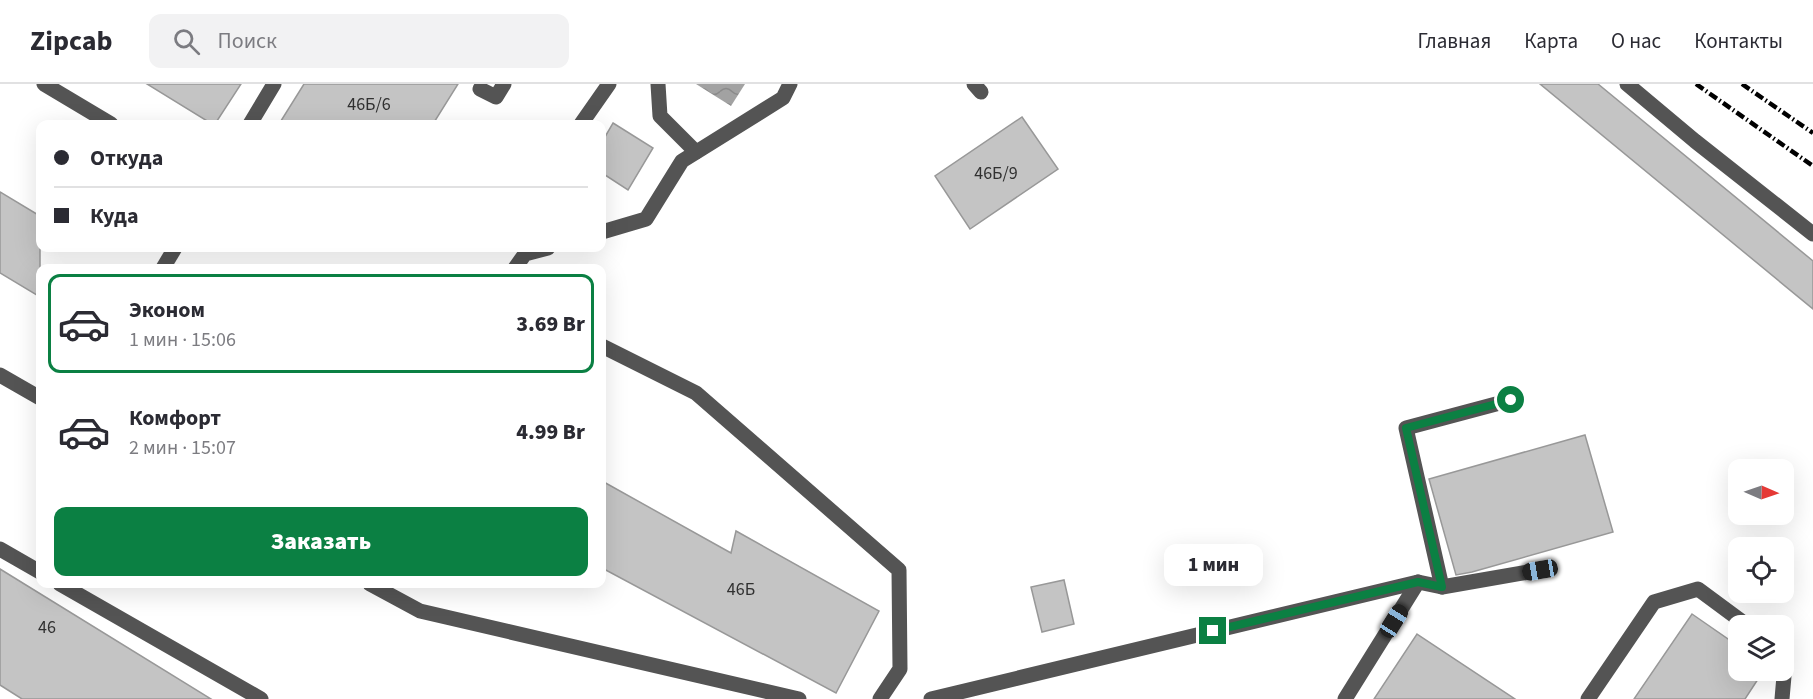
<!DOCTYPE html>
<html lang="ru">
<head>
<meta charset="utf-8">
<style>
	:root { --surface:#fff; --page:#f2f2f3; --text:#2b2b33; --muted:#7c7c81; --line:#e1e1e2; --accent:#0b8043 }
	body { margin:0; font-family:"Source Sans 3",sans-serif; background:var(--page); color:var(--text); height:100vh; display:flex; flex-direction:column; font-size:22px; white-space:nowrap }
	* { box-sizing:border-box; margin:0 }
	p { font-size:20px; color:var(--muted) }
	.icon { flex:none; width:33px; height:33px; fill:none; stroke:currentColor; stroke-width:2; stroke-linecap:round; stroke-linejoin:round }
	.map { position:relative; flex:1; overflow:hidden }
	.sheet { position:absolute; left:36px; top:180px; width:570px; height:324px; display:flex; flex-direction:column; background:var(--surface); border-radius:12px; box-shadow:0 6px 24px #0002 }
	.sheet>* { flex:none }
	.banner { position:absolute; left:36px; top:36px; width:570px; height:132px; border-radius:12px; box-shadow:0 6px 24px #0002; display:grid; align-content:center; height:132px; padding:0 18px; background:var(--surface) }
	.needle { width:39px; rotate:92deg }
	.controls { position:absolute; left:1728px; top:375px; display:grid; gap:12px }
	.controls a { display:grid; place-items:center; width:66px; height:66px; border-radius:12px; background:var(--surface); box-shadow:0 6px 24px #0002; font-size:30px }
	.end { position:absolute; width:27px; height:27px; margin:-14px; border:8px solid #0b8043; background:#fff; box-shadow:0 0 0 3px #fff }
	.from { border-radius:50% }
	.bubble { position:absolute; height:42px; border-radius:12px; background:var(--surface); box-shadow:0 6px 24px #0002; font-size:20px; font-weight:800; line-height:42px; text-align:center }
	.car { position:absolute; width:18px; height:36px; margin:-18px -9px; border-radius:8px; box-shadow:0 0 4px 2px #0007; background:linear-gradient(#222 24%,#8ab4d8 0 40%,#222 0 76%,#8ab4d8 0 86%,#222 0) }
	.banner b { display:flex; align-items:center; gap:21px; height:57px; font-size:22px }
	.banner b+b { border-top:2px solid var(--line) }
	.banner i { width:15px; height:15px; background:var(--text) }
	ul { padding:10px 0 0; list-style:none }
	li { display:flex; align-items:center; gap:18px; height:99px; margin:0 12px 9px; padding:0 6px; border:3px solid transparent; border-radius:12px }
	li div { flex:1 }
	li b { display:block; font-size:22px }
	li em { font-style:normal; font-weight:800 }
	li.on { border-color:var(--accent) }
	li>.icon { width:54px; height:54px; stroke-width:1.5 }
	.primary-button { display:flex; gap:12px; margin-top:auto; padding:12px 18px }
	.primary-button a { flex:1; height:69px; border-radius:12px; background:var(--accent); color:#fff; font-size:24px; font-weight:800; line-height:69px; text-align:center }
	header { display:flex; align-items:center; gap:36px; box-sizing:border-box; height:84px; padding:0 30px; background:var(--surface); border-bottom:2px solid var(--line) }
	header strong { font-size:28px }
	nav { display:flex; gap:33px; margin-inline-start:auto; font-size:21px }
	.search { width:420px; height:54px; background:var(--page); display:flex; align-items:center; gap:15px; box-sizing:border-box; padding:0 21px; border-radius:12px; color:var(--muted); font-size:22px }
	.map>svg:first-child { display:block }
	.water { fill:url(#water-waves) }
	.building { fill:#c4c4c4; stroke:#989898; stroke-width:1.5 }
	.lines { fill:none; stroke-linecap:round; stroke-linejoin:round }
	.minor { stroke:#545454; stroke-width:15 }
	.rail { stroke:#000; stroke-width:4.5; stroke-dasharray:9 3 1.5 3; stroke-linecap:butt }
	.route { stroke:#0b8043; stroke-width:8 }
	.labels { text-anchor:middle; stroke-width:4.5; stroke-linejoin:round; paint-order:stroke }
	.number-label { font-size:18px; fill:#313131 }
</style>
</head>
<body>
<header>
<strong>Zipcab</strong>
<div class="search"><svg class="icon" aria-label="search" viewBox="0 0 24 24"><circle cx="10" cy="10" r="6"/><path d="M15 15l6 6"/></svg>Поиск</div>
<nav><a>Главная</a><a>Карта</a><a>О нас</a><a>Контакты</a></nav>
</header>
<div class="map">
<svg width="1813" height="615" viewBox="0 0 1813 615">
	<defs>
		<pattern id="water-waves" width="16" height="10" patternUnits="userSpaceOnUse" patternTransform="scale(1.5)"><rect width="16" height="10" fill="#a2a2a2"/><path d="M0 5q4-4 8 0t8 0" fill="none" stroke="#8a8a8a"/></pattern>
	</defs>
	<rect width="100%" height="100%" fill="#fff"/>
	<!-- water -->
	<path class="water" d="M 696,0 L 745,0 L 731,22 Z"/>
	<!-- building -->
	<g class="building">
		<path d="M 147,0 L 241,0 L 215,40 L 212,40 Z"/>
		<path d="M 304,0 L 458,0 L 433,40 L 279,40 Z"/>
		<path d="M 1540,0 L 1598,0 L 1813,177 L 1813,225 Z"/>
		<path d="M 1022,33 L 1058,85 L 970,145 L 935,92 Z"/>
		<path d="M 613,39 L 653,64 L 628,106 L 602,89 L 602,58 Z"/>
		<path d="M 0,108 L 40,132 L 40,213 L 0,189 Z"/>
		<path d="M 1585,351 L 1613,448 L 1472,488 L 1456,491 L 1429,395 Z"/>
		<path d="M 602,397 L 731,469 L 736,447 L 879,527 L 836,609 L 602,484 Z"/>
		<path d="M 0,485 L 211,615 L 22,615 L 0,601 Z"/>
		<path d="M 1064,496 L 1074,540 L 1042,548 L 1031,503 Z"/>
		<path d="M 1692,530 L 1738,562 L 1738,586 L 1764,586 L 1745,615 L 1634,615 Z"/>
		<path d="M 1417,550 L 1515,615 L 1374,615 Z"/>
	</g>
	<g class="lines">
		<!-- minor -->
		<g class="minor">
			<path d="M 44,0 L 111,40"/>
			<path d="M 658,0 L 660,32 L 696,68"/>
			<path d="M 974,0 L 981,8"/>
			<path d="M 1627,0 L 1695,57 L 1813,150"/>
			<path d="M 480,5 L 496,13 L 504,0"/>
			<path d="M 250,40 L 274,0"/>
			<path d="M 581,40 L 609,0"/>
			<path d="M 602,148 L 646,135 L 682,77 L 783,14 L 790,0"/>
			<path d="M 163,184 L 175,164"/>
			<path d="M 515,184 L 525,170 L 548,164"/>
			<path d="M 602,262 L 696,309 L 899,486 L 900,585 L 880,615"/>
			<path d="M 0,291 L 40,314"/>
			<path d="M 0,465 L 40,488"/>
			<path d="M 60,500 L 261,615"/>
			<path d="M 370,500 L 420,527 L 799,615"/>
			<path d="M 1442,503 L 1406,344 L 1511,316"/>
			<path d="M 931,615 L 1418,498 L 1442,503 L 1540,486"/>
			<path d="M 1345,615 L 1418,498"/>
			<path d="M 1588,615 L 1654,518 L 1698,505 L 1748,542"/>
			<path d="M 1782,615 L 1786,569 L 1784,567"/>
		</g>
		<!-- rail -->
		<g class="rail">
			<path d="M 1696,0 L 1813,82"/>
			<path d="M 1742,0 L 1813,49"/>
		</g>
	</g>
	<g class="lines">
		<!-- route -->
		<path class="route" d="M 1213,547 L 1418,498 L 1442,503 L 1406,344 L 1511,316"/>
	</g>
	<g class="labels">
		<!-- number labels -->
		<g class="number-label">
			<text x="369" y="26">46Б/6</text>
			<text x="996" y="95">46Б/9</text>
			<text x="741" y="511">46Б</text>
			<text x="47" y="549">46</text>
		</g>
	</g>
</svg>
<div class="controls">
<a><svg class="needle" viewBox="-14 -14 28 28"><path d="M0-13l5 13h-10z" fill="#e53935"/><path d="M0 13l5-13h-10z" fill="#7c7c81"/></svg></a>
<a><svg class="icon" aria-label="locate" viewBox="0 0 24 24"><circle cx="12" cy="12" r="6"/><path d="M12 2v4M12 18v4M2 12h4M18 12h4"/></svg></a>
<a><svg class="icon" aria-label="layers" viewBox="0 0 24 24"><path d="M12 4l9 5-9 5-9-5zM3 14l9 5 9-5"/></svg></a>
</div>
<i class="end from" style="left:1511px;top:316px"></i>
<i class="end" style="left:1213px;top:547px"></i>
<div class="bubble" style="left:1164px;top:460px;width:99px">1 мин</div>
<i class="car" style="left:1540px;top:486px;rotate:260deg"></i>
<i class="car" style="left:1394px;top:537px;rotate:32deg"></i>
<div class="banner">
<b><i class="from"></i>Откуда</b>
<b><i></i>Куда</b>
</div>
<section class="sheet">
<ul>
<li class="on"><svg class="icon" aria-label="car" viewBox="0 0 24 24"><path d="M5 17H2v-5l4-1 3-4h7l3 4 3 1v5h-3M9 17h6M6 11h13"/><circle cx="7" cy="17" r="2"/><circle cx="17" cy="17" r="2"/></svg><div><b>Эконом</b><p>1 мин · 15:06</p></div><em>3.69 Br</em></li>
<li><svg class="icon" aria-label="car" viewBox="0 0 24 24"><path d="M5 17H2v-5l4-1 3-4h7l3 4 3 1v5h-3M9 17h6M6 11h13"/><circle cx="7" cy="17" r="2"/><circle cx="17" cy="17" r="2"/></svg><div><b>Комфорт</b><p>2 мин · 15:07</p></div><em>4.99 Br</em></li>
</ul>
<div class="primary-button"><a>Заказать</a></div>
</section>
</div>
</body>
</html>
